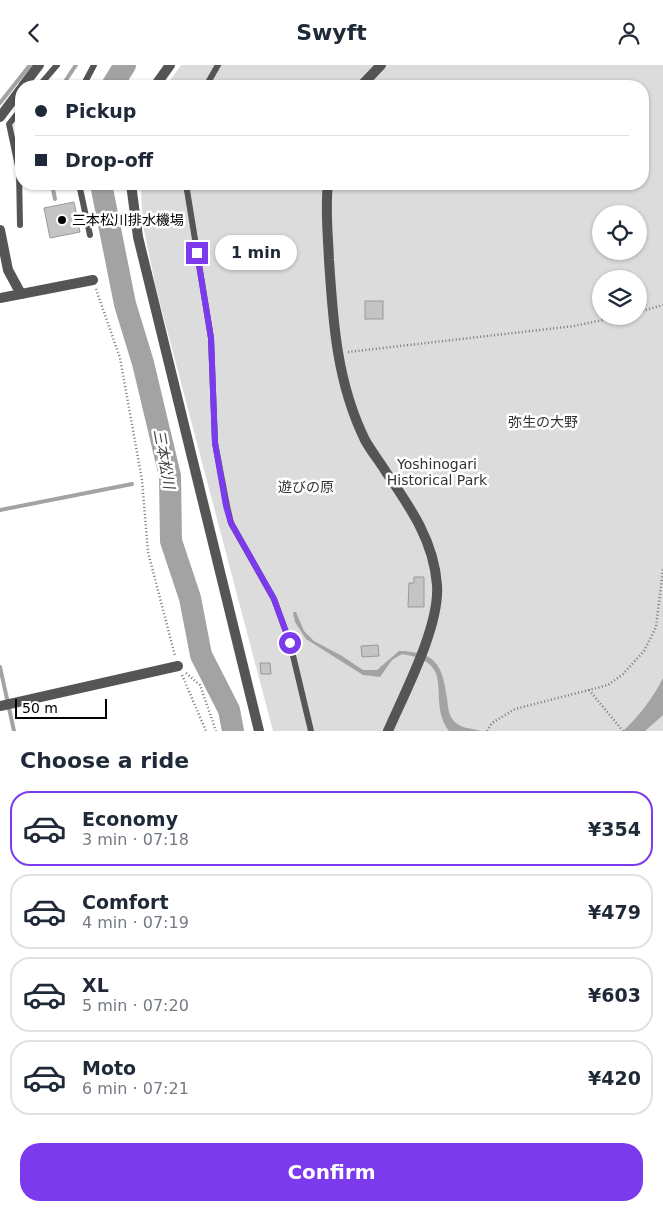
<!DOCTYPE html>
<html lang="en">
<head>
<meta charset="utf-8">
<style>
	:root { --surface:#fff; --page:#f2f2f3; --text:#1f2937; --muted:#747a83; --line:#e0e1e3; --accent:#7c3aed }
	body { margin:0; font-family:"DejaVu Sans","Noto Sans JP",sans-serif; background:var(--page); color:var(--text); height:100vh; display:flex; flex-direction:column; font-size:19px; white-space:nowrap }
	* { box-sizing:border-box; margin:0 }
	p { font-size:16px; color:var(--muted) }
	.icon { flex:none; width:28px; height:28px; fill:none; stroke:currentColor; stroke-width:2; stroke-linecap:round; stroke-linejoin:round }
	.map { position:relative; height:666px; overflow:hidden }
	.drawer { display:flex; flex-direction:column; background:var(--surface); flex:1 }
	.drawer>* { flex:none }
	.top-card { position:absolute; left:15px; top:15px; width:634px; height:110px; border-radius:20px; box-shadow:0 1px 4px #0004; display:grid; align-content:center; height:110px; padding:0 20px; background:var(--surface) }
	.tools { position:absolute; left:592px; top:140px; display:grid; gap:10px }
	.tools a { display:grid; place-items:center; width:55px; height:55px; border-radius:50%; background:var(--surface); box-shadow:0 1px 4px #0004; font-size:25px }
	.scale { position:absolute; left:15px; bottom:12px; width:92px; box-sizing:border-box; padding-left:5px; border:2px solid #000; border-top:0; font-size:14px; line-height:18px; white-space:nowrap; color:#000; -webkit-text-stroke:4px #fff; paint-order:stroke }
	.end { position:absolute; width:22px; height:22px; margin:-11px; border:6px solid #7c3aed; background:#fff; box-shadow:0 0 0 2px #fff }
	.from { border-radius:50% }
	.bubble { position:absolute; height:35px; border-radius:18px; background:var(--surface); box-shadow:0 1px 4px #0004; font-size:16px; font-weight:700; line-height:35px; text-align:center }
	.top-card b { display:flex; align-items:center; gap:18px; height:48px; font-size:19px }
	.top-card b+b { border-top:1px solid var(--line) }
	.top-card i { width:12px; height:12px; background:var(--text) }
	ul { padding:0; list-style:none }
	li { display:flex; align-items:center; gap:15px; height:75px; margin:0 10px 8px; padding:0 10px; border:2px solid var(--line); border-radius:20px }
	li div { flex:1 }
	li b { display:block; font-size:19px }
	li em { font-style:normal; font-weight:700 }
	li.on { border-color:var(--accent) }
	li>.icon { width:45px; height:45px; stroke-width:1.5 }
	h2 { padding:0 20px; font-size:22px; line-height:60px }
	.button { display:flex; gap:10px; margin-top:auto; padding:10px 20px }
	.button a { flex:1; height:58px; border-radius:20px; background:var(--accent); color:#fff; font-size:20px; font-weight:700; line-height:58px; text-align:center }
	header { display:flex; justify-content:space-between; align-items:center; height:65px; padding:0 20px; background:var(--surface); font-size:22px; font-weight:700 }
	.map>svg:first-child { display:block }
	.green { fill:#dcdcdc; fill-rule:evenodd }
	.water { fill:#a3a3a3 }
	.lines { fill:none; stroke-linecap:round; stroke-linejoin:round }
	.stream { stroke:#a3a3a3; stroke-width:4 }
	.river { stroke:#a3a3a3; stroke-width:22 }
	.building { fill:#c4c4c4; stroke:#999 }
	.path { stroke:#777; stroke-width:2.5; stroke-dasharray:1 2.5; stroke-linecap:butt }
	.service { stroke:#555; stroke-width:6 }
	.pedestrian { stroke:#555; stroke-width:10 }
	.minor { stroke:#555; stroke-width:10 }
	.tertiary { stroke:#555; stroke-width:10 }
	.route { stroke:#7c3aed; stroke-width:6 }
	.poi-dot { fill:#000; stroke:#fff; stroke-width:2 }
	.labels { text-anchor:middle; stroke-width:5; stroke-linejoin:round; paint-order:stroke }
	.poi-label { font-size:14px; fill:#000; stroke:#fff; text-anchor:start }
	.park-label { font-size:14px; fill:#333; stroke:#fff }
	.water-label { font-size:15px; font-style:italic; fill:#444; stroke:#fff }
</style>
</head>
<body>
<header><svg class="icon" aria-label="back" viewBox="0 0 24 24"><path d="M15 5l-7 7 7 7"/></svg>Swyft<svg class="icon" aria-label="person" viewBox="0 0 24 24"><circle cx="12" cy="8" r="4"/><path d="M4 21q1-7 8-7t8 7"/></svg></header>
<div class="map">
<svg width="663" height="666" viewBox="0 0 663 666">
	<rect width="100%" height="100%" fill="#fff"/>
	<!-- green -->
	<path class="green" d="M 181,0 L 663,0 L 663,666 L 273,666 L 156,223 L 142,155 L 141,119 L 642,119 L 642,21 L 166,21 ZM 601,149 L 639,149 L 639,186 L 601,186 ZM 601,214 L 639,214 L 639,251 L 601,251 Z"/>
	<!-- water -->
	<g class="water">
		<path d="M 293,547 L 296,547 L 304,566 L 314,576 L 342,591 L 363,605 L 377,605 L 399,586 C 436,587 442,599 447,633 C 448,640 448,649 453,655 C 460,664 471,663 481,666 L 449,666 C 425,633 460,598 402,589 L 392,595 L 380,612 L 363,610 L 306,574 L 295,557 Z"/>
		<path d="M 663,613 L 663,650 L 645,666 L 623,666 C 640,650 652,634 663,613 Z"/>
	</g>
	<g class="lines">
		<!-- stream -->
		<g class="stream">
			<path d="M 62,21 L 76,0"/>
			<path d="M 0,38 L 30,0"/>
			<path d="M 52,119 L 55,134"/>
			<path d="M 0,445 L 132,419"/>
			<path d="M 0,602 L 14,666"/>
		</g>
		<!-- river -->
		<g class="river">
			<path d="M 112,21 L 125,0"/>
			<path d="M 101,119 L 125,239 L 143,298 L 170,411 L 171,476 L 190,533 L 201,590 L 229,645 L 233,666"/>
		</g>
	</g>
	<!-- building -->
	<g class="building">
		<path d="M 74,137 L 80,167 L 50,173 L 44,143 Z"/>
		<rect x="365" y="236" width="18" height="18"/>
		<path d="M 414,512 L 424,512 L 424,542 L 408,542 L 409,518 L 414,518 Z"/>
		<path d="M 378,580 L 379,591 L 362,592 L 361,581 Z"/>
		<path d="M 260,598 L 270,598 L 271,609 L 261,609 Z"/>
	</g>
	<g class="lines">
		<!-- path -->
		<g class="path">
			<path d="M 96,224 L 120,293 L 142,415 L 148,487 L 175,591"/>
			<path d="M 639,247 L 663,240"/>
			<path d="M 348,287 L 574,261 L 623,251"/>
			<path d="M 186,608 L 200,620 L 216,666"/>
			<path d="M 182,610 L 206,666"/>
			<path d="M 589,625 L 623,666"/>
			<path d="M 487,666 L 492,658 L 515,644 L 608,620 L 623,609 L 644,586 L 656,562 L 663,504"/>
		</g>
		<!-- service -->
		<g class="service">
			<path d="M 39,21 L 57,0"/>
			<path d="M 83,21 L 94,0"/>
			<path d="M 206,21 L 218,0"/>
			<path d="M 79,119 L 90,170"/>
			<path d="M 186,119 L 211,273 L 215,378 L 227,441 L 231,458 L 274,534 L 290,578 L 311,666"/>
			<path d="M 20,160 L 19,106 L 9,59 L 21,44"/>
		</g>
		<!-- pedestrian -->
		<g class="pedestrian">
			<path d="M 361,21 L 381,0"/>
			<path d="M 328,119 C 325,143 328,170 329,195 C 333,258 337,318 365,375 C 371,386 380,397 386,407 C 410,442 434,476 437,520 C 440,561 405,627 388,666"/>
		</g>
		<!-- minor -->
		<g class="minor">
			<path d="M 23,21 L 39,0"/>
			<path d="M 0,52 L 21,24"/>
			<path d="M 0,165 L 8,205 L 21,229"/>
			<path d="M 0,233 L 93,215"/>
			<path d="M 0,641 L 178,601"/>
		</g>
		<!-- tertiary -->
		<g class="tertiary">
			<path d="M 155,21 L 170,0"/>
			<path d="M 131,119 L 138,172 L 259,666"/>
		</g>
	</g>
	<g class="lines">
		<!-- route -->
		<path class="route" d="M 197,188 L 211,273 L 215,378 L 226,441 L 231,458 L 274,534 L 290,578"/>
	</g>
	<!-- markers -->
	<circle class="poi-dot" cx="62" cy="155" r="5"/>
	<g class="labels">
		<!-- poi labels -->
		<g class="poi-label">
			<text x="72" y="160">三本松川排水機場</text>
		</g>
		<!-- park labels -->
		<g class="park-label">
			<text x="543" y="362">弥生の大野</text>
			<text x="437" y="404">Yoshinogari<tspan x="437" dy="16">Historical Park</tspan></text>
			<text x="306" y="427">遊びの原</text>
		</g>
		<!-- water labels -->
		<g class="water-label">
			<text transform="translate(164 394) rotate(80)" y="5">三本松川</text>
		</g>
	</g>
</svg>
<div class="tools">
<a><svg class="icon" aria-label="locate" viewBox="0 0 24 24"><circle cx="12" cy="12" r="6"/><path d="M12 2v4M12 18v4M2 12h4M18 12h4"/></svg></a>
<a><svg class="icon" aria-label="layers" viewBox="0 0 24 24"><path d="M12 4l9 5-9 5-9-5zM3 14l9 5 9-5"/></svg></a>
</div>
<div class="scale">50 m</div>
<i class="end from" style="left:290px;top:578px"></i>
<i class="end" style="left:197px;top:188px"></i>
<div class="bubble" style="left:215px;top:170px;width:82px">1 min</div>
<div class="top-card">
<b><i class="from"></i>Pickup</b>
<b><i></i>Drop-off</b>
</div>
</div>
<section class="drawer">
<h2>Choose a ride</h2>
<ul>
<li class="on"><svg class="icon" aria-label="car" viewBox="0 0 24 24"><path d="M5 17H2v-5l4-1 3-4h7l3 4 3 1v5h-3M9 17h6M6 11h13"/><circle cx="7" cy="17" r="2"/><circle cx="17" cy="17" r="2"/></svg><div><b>Economy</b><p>3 min · 07:18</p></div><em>¥354</em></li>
<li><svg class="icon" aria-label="car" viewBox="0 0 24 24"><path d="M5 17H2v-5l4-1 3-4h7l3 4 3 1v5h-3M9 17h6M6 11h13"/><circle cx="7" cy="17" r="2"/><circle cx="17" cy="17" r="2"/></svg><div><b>Comfort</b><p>4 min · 07:19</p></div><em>¥479</em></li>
<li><svg class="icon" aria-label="car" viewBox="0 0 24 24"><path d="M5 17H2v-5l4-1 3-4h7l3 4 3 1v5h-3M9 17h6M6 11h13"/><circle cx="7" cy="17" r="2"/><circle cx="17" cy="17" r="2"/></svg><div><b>XL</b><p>5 min · 07:20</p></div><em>¥603</em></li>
<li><svg class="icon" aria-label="car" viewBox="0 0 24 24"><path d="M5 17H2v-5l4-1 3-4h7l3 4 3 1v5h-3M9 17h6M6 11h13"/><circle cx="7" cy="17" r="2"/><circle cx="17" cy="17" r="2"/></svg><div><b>Moto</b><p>6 min · 07:21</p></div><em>¥420</em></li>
</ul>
<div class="button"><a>Confirm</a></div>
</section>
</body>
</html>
